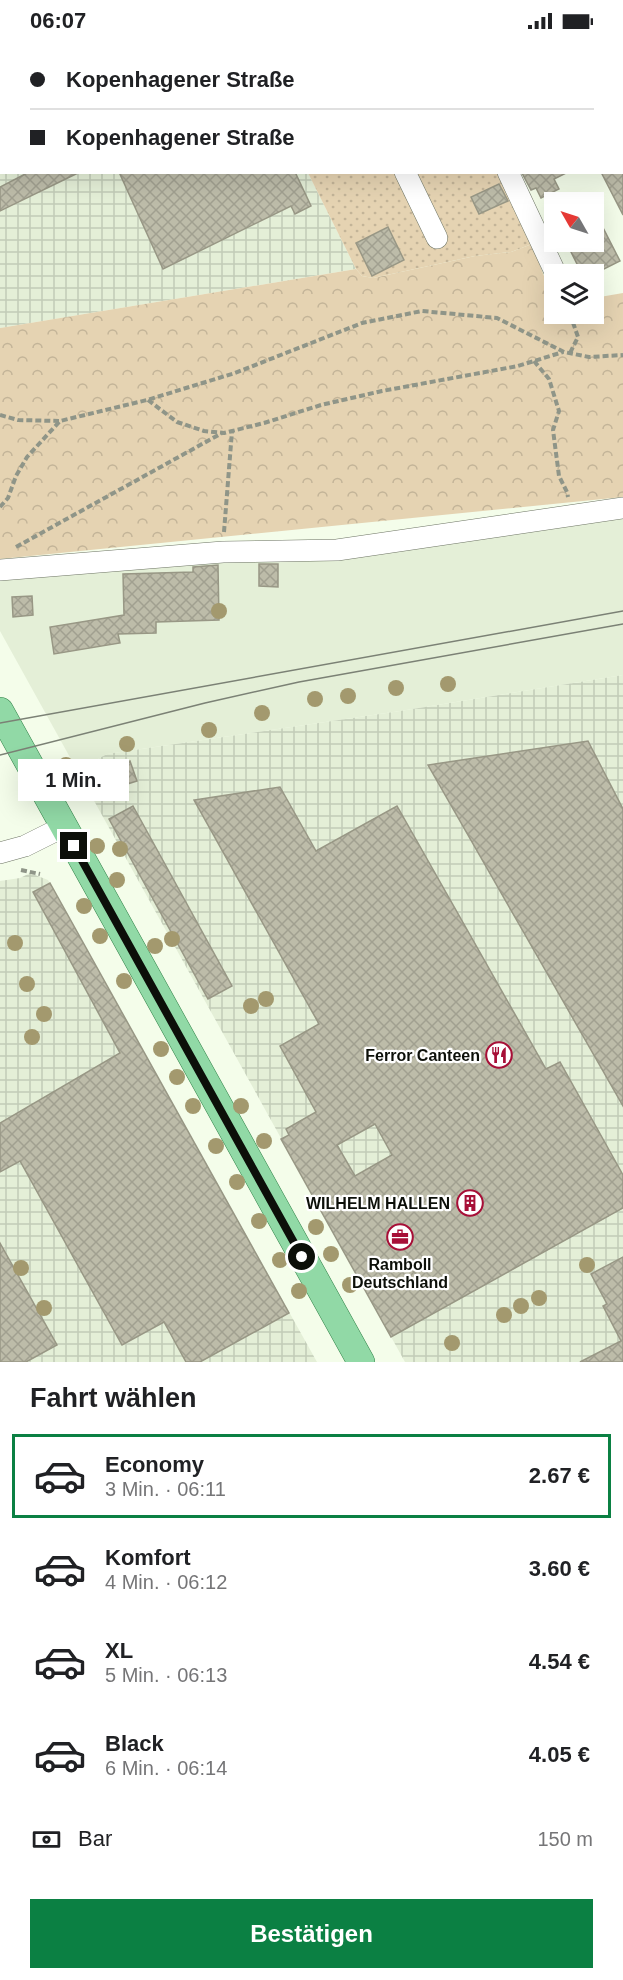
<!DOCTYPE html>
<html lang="de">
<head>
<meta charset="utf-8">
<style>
	:root { --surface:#fff; --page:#f6f6f6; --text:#202124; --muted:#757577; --line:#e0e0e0; --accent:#0b8043 }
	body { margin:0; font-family:Helvetica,sans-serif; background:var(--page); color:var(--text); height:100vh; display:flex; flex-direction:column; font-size:22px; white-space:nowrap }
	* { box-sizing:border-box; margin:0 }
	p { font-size:20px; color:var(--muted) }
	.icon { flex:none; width:33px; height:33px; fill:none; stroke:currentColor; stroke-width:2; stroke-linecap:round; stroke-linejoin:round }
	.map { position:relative; height:1320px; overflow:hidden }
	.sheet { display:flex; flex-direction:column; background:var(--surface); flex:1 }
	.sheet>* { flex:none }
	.hud { position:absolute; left:0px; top:0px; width:624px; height:132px; box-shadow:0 6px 24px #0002; display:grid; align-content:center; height:132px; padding:0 30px; background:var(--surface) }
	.needle { width:39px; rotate:309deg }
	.controls { position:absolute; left:544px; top:150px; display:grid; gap:12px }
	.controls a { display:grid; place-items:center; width:60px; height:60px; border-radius:0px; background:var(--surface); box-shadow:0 6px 24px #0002; font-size:30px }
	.end { position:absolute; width:27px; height:27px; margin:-14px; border:8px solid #0c0f09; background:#fff; box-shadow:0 0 0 3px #fff }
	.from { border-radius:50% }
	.bubble { position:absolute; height:42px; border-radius:0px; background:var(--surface); box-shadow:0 6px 24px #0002; font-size:20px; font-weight:700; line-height:42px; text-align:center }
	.hud b { display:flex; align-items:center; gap:21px; height:57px; font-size:22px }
	.hud b+b { border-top:2px solid var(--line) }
	.hud i { width:15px; height:15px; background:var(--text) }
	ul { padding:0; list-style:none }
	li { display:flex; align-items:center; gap:18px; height:84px; margin:0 12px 9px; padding:0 18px; border:3px solid transparent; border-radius:0px }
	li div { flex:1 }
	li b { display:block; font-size:22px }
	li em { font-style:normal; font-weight:700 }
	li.on { border-color:var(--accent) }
	li>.icon { width:54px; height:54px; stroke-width:1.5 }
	h2 { padding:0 30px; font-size:27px; line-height:72px }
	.pay { display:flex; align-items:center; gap:15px; height:66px; padding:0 30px; font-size:22px }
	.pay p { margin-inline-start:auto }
	.button { display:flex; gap:12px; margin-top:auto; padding:12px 30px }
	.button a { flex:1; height:69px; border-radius:0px; background:var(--accent); color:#fff; font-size:24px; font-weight:700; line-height:69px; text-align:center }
	.status { display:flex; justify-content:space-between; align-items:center; height:42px; padding:0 30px; background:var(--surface); direction:ltr }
	.status svg { height:16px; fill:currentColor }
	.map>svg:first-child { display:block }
	.built { fill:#e4efd7 }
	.industrial { fill:url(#industrial-grid) }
	.park { fill:url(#park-crowns) }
	.garden { fill:url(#garden-dots) }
	.building { fill:url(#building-cross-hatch); stroke:#989785; stroke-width:1.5; fill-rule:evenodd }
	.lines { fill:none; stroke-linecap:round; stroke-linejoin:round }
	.minor-casing { stroke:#6d7464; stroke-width:22 }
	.major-casing { stroke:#328248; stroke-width:28 }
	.path { stroke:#8f9588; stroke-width:4; stroke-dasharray:6 3; stroke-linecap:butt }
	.minor { stroke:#fff; stroke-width:21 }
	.major { stroke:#91d9a6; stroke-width:27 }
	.tram { stroke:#7b8175; stroke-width:1.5 }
	.tree { fill:#a3996e }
	.route { stroke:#0c0f09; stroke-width:8 }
	.labels { text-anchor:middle; stroke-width:4.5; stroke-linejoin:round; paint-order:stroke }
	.poi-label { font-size:16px; font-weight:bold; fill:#0c0f09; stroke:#fff; text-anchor:end }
</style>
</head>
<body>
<div class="status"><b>06:07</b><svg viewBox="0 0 49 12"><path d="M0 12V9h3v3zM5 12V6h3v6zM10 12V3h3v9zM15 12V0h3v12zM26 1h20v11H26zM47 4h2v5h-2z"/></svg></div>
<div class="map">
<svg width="623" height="1320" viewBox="0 0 623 1320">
	<defs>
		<pattern id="industrial-grid" width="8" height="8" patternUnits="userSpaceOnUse" patternTransform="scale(1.5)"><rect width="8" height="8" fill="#e4efd7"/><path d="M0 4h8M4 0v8" fill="none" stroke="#c2ccb7"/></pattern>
		<pattern id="park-crowns" width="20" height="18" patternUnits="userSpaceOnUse" patternTransform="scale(1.5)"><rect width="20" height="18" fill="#e5d3b2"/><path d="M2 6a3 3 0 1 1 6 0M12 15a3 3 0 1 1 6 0" fill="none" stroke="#c3b498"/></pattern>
		<pattern id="garden-dots" width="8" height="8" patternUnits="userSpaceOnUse" patternTransform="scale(1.5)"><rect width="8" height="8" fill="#e5d3b2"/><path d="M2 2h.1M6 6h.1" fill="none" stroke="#c3b498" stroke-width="1.8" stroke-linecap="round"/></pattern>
		<pattern id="building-cross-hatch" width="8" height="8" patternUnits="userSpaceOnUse" patternTransform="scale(1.5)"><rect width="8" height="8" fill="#bdbca9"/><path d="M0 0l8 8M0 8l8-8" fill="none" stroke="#a1a090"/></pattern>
	</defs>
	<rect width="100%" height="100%" fill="#f4fdea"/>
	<!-- built -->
	<path class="built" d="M 623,471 L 623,633 L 400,669 L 107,712 L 77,728 L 0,589 L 0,532 Z"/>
	<!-- industrial -->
	<g class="industrial">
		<path d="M 0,0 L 243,0 L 244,1 L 2,2 L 2,130 L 308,131 L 356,227 L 0,286 Z"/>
		<path d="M 623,633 L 623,1320 L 405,1320 L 77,728 L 107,712 L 400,669 Z"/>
		<path d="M 30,831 L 48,838 L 317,1320 L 0,1320 L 0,839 L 20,836 Z"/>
	</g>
	<!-- park -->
	<path class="park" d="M 532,202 L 544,234 L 555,241 L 555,272 L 594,272 L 594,256 L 623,251 L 623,455 L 0,517 L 0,286 L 356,227 L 362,234 L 373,236 L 475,214 L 511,210 Z"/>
	<!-- garden -->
	<g class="garden">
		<path d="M 243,0 L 435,0 L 436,1 L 244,2 Z"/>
		<path d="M 308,131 L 498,131 L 532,202 L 511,210 L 475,214 L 373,236 L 362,234 L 356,227 Z"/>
	</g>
	<!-- building -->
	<g class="building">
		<path d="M 29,130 L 80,130 L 0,169 L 0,145 Z"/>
		<path d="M 119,130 L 295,130 L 311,164 L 295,172 L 291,164 L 163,227 Z"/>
		<path d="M 568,130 L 554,137 L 559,147 L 541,156 L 536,146 L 531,148 L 522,131 Z"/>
		<path d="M 601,130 L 623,130 L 623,173 Z"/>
		<path d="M 499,142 L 508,159 L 479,172 L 471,155 Z"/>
		<path d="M 594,168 L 620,219 L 594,232 L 582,232 L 568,204 L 578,200 L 594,200 Z"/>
		<path d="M 388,185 L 404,218 L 372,234 L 356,201 Z"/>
		<path d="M 259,522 L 278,522 L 278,545 L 259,544 Z"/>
		<path d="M 218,523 L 219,578 L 156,580 L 156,591 L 118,592 L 120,601 L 54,612 L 50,585 L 124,573 L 123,532 L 193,530 L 193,525 Z"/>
		<path d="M 32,554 L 33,573 L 13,575 L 12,555 Z"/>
		<path d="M 588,699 L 623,767 L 623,1064 L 428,723 Z"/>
		<path d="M 130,719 L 137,739 L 121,744 L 115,725 Z"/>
		<path d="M 280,745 L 316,809 L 397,764 L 546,1027 L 560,1020 L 623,1133 L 623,1166 L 391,1295 L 281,1097 L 289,1093 L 286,1087 L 316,1070 L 280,1004 L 319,982 L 194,758 ZM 375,1082 L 392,1113 L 355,1134 L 337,1103 Z"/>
		<path d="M 133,764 L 232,944 L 208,957 L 109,777 Z"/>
		<path d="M 50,841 L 289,1271 L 200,1320 L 186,1320 L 164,1280 L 122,1303 L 20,1119 L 0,1130 L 0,1081 L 120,1011 L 33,850 Z"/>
		<path d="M 0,1201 L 57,1303 L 26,1320 L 0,1320 Z"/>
		<path d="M 623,1215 L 623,1320 L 580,1320 L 621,1299 L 603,1264 L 607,1262 L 591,1232 Z"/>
	</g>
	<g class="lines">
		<!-- minor casing -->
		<g class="minor-casing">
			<g id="minor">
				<path d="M 339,0 L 340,2"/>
				<path d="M 447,0 L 448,2"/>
				<path d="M 405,130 L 437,196"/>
				<path d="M 508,130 L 556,232"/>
				<path d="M 0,528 L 223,510 L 337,508 L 623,466"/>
				<path d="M 0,811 L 25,804 L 63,785"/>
			</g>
		</g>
		<!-- major casing -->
		<g class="major-casing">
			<path id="major" d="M 0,669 L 361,1320"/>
		</g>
		<!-- path -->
		<g class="path">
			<path d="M 570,272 L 578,295 L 570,311"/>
			<path d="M 534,319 L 549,337 L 559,369 L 553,388 L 559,434 L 567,450 L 568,455"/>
			<path d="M 148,358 L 177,380 L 204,389 L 224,391 L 264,381 L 321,363 L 382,349 L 518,324 L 563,310"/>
			<path d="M 0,373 L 18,378 L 59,379"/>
			<path d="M 0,465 L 8,456 L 16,434 L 27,415 L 60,379 L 147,358 L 235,331 L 362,281 L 422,269 L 497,276 L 564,310 L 589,315 L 623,313"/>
			<path d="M 224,490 L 232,389"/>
			<path d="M 16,505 L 222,391"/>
			<path d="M 21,828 L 40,832"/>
		</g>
		<!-- minor -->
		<use href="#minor" class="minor"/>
		<!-- major -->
		<use href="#major" class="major"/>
		<!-- tram -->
		<g class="tram">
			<path d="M 0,681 L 623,569"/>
			<path d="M 0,713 L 205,661 L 299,640 L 623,582"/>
		</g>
	</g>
	<!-- trees -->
	<g class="tree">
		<circle cx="219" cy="569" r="8"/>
		<circle cx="448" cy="642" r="8"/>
		<circle cx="396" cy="646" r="8"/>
		<circle cx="348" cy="654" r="8"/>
		<circle cx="315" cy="657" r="8"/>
		<circle cx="262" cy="671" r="8"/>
		<circle cx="209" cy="688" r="8"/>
		<circle cx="127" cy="702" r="8"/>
		<circle cx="66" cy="723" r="8"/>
		<circle cx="97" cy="804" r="8"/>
		<circle cx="120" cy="807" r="8"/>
		<circle cx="117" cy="838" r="8"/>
		<circle cx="84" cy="864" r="8"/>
		<circle cx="100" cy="894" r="8"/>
		<circle cx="172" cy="897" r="8"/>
		<circle cx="15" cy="901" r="8"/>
		<circle cx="155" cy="904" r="8"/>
		<circle cx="124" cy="939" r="8"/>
		<circle cx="27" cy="942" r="8"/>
		<circle cx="266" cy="957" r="8"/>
		<circle cx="251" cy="964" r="8"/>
		<circle cx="44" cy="972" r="8"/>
		<circle cx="32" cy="995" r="8"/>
		<circle cx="161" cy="1007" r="8"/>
		<circle cx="177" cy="1035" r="8"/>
		<circle cx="193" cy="1064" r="8"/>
		<circle cx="241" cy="1064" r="8"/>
		<circle cx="264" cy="1099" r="8"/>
		<circle cx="216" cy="1104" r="8"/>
		<circle cx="237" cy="1140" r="8"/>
		<circle cx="259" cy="1179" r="8"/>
		<circle cx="316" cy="1185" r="8"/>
		<circle cx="331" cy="1212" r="8"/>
		<circle cx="280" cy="1218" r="8"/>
		<circle cx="587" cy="1223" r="8"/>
		<circle cx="21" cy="1226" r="8"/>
		<circle cx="350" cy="1243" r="8"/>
		<circle cx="299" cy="1249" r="8"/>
		<circle cx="539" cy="1256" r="8"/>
		<circle cx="521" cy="1264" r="8"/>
		<circle cx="44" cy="1266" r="8"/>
		<circle cx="504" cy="1273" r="8"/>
		<circle cx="452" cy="1301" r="8"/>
	</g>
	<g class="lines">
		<!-- route -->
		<path class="route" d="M 74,804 L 302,1215"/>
	</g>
	<!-- icons -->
	<defs>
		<g id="restaurant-ring" transform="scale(1.35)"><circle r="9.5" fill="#fff" stroke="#a70f37" stroke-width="1.5"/><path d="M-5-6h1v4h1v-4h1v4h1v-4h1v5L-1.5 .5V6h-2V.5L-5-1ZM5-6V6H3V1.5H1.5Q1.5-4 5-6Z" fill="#a70f37"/></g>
		<g id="building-ring" transform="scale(1.35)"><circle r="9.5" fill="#fff" stroke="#a70f37" stroke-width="1.5"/><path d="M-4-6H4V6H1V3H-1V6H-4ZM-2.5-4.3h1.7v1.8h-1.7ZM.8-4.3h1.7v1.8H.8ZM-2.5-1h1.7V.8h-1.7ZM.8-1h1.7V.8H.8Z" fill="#a70f37"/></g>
		<g id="office-ring" transform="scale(1.35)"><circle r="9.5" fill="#fff" stroke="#a70f37" stroke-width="1.5"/><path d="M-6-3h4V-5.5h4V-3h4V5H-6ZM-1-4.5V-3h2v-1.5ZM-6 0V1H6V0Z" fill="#a70f37"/></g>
	</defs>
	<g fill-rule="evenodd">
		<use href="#restaurant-ring" x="499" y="1013"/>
		<use href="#building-ring" x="470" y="1161"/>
		<use href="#office-ring" x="400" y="1195"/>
	</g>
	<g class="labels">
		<!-- poi labels -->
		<g class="poi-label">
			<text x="480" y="1019">Ferror Canteen</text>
			<text x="450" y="1167">WILHELM HALLEN</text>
			<text x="400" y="1228" text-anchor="middle">Ramboll<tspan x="400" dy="18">Deutschland</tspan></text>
		</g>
	</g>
</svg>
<div class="controls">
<a><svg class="needle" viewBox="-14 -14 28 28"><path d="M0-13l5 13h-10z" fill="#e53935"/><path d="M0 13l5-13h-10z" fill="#757577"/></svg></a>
<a><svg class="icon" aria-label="layers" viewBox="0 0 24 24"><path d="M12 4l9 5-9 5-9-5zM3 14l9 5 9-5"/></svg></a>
</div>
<i class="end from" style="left:302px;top:1215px"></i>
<i class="end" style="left:74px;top:804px"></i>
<div class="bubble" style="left:18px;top:717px;width:111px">1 Min.</div>
<div class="hud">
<b><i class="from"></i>Kopenhagener Straße</b>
<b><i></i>Kopenhagener Straße</b>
</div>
</div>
<section class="sheet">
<h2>Fahrt wählen</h2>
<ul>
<li class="on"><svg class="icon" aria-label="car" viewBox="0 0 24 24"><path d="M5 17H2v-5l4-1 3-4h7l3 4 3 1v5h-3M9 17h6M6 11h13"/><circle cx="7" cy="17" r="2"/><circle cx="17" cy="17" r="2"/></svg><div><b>Economy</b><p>3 Min. · 06:11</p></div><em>2.67 €</em></li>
<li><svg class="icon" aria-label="car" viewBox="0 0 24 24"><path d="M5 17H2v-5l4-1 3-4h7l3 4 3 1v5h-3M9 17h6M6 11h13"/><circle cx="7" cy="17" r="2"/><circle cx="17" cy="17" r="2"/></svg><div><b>Komfort</b><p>4 Min. · 06:12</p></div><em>3.60 €</em></li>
<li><svg class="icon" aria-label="car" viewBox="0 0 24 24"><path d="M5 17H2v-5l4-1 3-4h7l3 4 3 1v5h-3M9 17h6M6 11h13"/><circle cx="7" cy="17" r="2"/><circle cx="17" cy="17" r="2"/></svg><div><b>XL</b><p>5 Min. · 06:13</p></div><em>4.54 €</em></li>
<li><svg class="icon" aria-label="car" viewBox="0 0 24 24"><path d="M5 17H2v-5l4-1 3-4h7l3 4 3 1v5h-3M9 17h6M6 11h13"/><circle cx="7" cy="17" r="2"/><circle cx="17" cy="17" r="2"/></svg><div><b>Black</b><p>6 Min. · 06:14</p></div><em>4.05 €</em></li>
</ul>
<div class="pay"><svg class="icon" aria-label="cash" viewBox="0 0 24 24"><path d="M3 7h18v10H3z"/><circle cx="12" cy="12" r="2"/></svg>Bar<p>150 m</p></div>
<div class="button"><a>Bestätigen</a></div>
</section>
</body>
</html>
